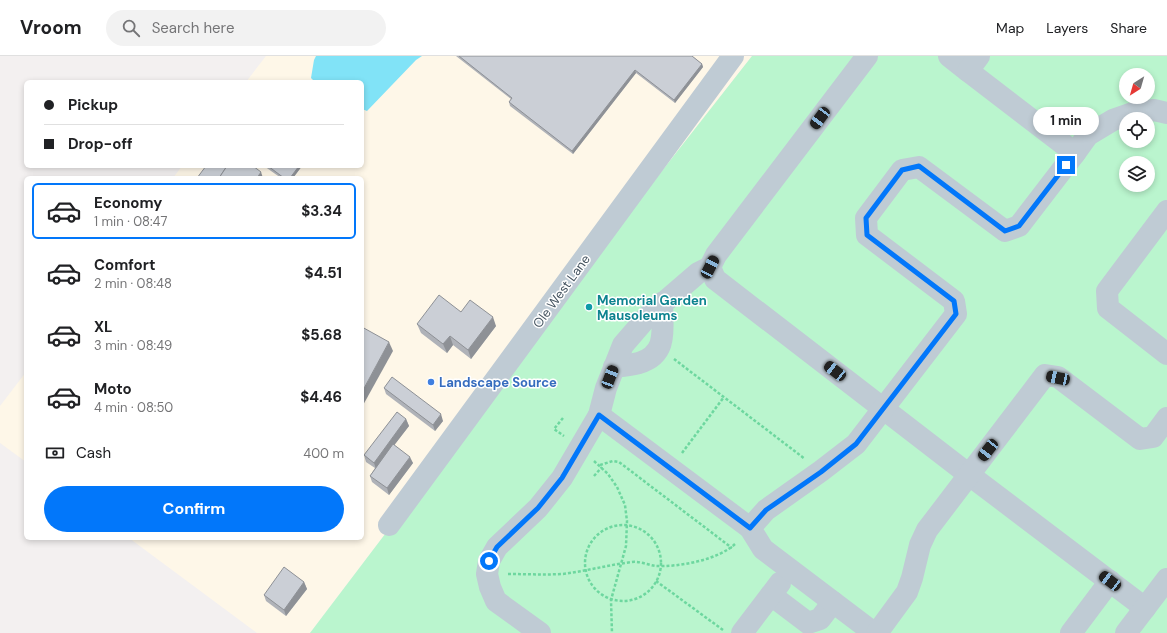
<!DOCTYPE html>
<html lang="en">
<head>
<meta charset="utf-8">
<style>
	:root { --surface:#fff; --page:#f2f2f2; --text:#202124; --muted:#757577; --line:#e0e0e0; --accent:#0277fa }
	body { margin:0; font-family:"DM Sans",sans-serif; background:var(--page); color:var(--text); height:100vh; display:flex; flex-direction:column; font-size:15px; white-space:nowrap }
	* { box-sizing:border-box; margin:0 }
	p { font-size:13px; color:var(--muted) }
	.icon { flex:none; width:22px; height:22px; fill:none; stroke:currentColor; stroke-width:2; stroke-linecap:round; stroke-linejoin:round }
	.map { position:relative; flex:1; overflow:hidden }
	.details { position:absolute; left:24px; top:120px; width:340px; height:364px; display:flex; flex-direction:column; background:var(--surface); border-radius:6px; box-shadow:0 2px 6px #0003 }
	.details>* { flex:none }
	.top-card { position:absolute; left:24px; top:24px; width:340px; height:88px; border-radius:6px; box-shadow:0 2px 6px #0003; display:grid; align-content:center; height:88px; padding:0 20px; background:var(--surface) }
	.needle { width:26px; rotate:217deg }
	.fabs { position:absolute; left:1119px; top:12px; display:grid; gap:8px }
	.fabs a { display:grid; place-items:center; width:36px; height:36px; border-radius:50%; background:var(--surface); box-shadow:0 2px 6px #0003; font-size:20px }
	.end { position:absolute; width:18px; height:18px; margin:-9px; border:5px solid #0277fa; background:#fff; box-shadow:0 0 0 2px #fff }
	.from { border-radius:50% }
	.bubble { position:absolute; height:28px; border-radius:14px; background:var(--surface); box-shadow:0 2px 6px #0003; font-size:13px; font-weight:700; line-height:28px; text-align:center }
	.car { position:absolute; width:12px; height:24px; margin:-12px -6px; border-radius:5px; box-shadow:0 0 3px 1px #0007; background:linear-gradient(#222 24%,#8ab4d8 0 40%,#222 0 76%,#8ab4d8 0 86%,#222 0) }
	.top-card b { display:flex; align-items:center; gap:14px; height:38px; font-size:15px }
	.top-card b+b { border-top:1px solid var(--line) }
	.top-card i { width:10px; height:10px; background:var(--text) }
	ul { padding:7px 0 0; list-style:none }
	li { display:flex; align-items:center; gap:12px; height:56px; margin:0 8px 6px; padding:0 12px; border:2px solid transparent; border-radius:6px }
	li div { flex:1 }
	li b { display:block; font-size:15px }
	li em { font-style:normal; font-weight:700 }
	li.active { border-color:var(--accent) }
	li>.icon { width:36px; height:36px; stroke-width:1.5 }
	.pay { display:flex; align-items:center; gap:10px; height:44px; padding:0 20px; font-size:15px }
	.pay p { margin-inline-start:auto }
	.primary-button { display:flex; gap:8px; margin-top:auto; padding:8px 20px }
	.primary-button a { flex:1; height:46px; border-radius:24px; background:var(--accent); color:#fff; font-size:16px; font-weight:700; line-height:46px; text-align:center }
	header { display:flex; align-items:center; gap:24px; box-sizing:border-box; height:56px; padding:0 20px; background:var(--surface); border-bottom:1px solid var(--line) }
	header strong { font-size:19px }
	nav { display:flex; gap:22px; margin-inline-start:auto; font-size:14px }
	.search { width:280px; height:36px; background:var(--page); display:flex; align-items:center; gap:10px; box-sizing:border-box; padding:0 14px; border-radius:22px; color:var(--muted); font-size:15px }
	.map>svg:first-child { display:block }
	.commercial { fill:#fef7e8 }
	.green { fill:#baf5ce; fill-rule:evenodd }
	.water { fill:#81e3f7 }
	.lines { fill:none; stroke-linecap:round; stroke-linejoin:round }
	.path { stroke:#6dd79f; stroke-width:2.5; stroke-dasharray:3 2; stroke-linecap:butt }
	.minor { stroke:#bfcbd4; stroke-width:22 }
	.wall { fill:#afb2b8 }
	.shaded-wall { fill:#8e9196 }
	.building { fill:#cbcfd6; stroke:#8e9196 }
	.route { stroke:#0277fa; stroke-width:5 }
	.culture-dot { fill:#0f9aa8; stroke:#fff; stroke-width:1.5 }
	.shop-dot { fill:#3f7fe0; stroke:#fff; stroke-width:1.5 }
	.labels { text-anchor:middle; stroke-width:3; stroke-linejoin:round; paint-order:stroke }
	.street-label { font-size:13px; fill:#455460; stroke:#fff }
	.culture-label { font-size:13px; font-weight:bold; fill:#0d838f; stroke:#fff; text-anchor:start }
	.shop-label { font-size:13px; font-weight:bold; fill:#366cbe; stroke:#fff; text-anchor:start }
</style>
</head>
<body>
<header>
<strong>Vroom</strong>
<div class="search"><svg class="icon" aria-label="search" viewBox="0 0 24 24"><circle cx="10" cy="10" r="6"/><path d="M15 15l6 6"/></svg>Search here</div>
<nav><a>Map</a><a>Layers</a><a>Share</a></nav>
</header>
<div class="map">
<svg width="1167" height="577" viewBox="0 0 1167 577">
	<rect width="100%" height="100%" fill="#f3f0f0"/>
	<!-- commercial -->
	<g class="commercial">
		<path d="M 266,0 L 752,0 L 618,171 L 310,577 L 257,577 L 129,482 L 362,482 L 362,122 L 173,122 L 182,110 L 362,110 L 362,26 L 246,26 Z"/>
		<path d="M 26,316 L 26,406 L 0,387 L 0,350 Z"/>
	</g>
	<!-- green -->
	<path class="green" d="M 752,0 L 1167,0 L 1167,577 L 310,577 L 618,171 ZM 1126,19 L 1148,19 L 1148,41 L 1126,41 ZM 1126,63 L 1148,63 L 1148,85 L 1126,85 ZM 1126,107 L 1148,107 L 1148,129 L 1126,129 Z"/>
	<!-- water -->
	<path class="water" d="M 316,0 L 422,0 L 416,4 L 367,55 L 362,53 L 362,26 L 315,26 L 311,22 L 314,4 Z"/>
	<g class="lines">
		<!-- path -->
		<g class="path">
			<path d="M 674,303 L 805,403"/>
			<path d="M 563,362 L 554,373 L 564,380"/>
			<path d="M 682,397 L 724,341"/>
			<path d="M 594,405 L 608,418 L 617,431 L 625,449 L 627,465 L 626,490 L 611,544 L 612,577"/>
			<path d="M 600,409 L 613,405 L 619,406 L 732,492"/>
			<path d="M 594,420 L 602,411"/>
			<circle cx="623" cy="507" r="38"/>
			<path d="M 508,518 C 526,518 544,519 563,518 C 586,515 608,509 632,506 C 640,505 648,509 656,510 C 679,511 719,504 736,487"/>
			<path d="M 656,525 L 723,574"/>
		</g>
		<!-- minor -->
		<g class="minor">
			<path d="M 949,0 L 968,15"/>
			<path d="M 1075,97 L 1088,79 L 1113,64 L 1133,57 L 1154,54 L 1167,57"/>
			<path d="M 1167,155 L 1107,235 L 1108,252 L 1167,298"/>
			<path d="M 710,211 L 715,223 L 968,418 L 1145,552"/>
			<path d="M 614,311 C 622,310 631,309 639,307 C 669,298 662,272 662,247"/>
			<path d="M 599,359 L 750,472"/>
			<path d="M 389,469 L 733,0"/>
			<path d="M 771,539 L 808,567 L 820,563 L 833,546"/>
			<path d="M 540,577 L 496,545 L 490,531 L 487,518 L 489,505 L 497,491 L 538,452 L 562,422 L 599,359 L 606,332 L 623,289 L 648,260 L 698,217 L 710,211 L 716,199 L 867,0"/>
			<path d="M 742,577 L 780,527"/>
			<path d="M 874,577 L 763,493 L 750,472 L 766,454 L 821,415 L 856,388 L 956,258 L 954,245 L 867,179 L 866,162 L 902,114 L 919,111 L 1005,175 L 1019,170 L 1075,97 L 968,15 L 979,0"/>
			<path d="M 877,577 L 907,536 L 912,522 L 920,489 L 927,474 L 1045,319 L 1058,321 L 1140,383 L 1153,381 L 1167,362"/>
			<path d="M 1071,577 L 1110,525"/>
			<path d="M 1126,577 L 1167,523"/>
		</g>
	</g>
	<!-- wall -->
	<g class="wall">
		<path d="M 456,0 L 692,0 L 702,8 L 703,11 L 675,47 L 636,17 L 573,98 L 510,50 L 509,46 L 511,43 Z"/>
		<path d="M 264,110 L 302,110 L 293,122 L 281,122 Z"/>
		<path d="M 461,256 L 496,270 L 471,303 L 453,289 L 447,297 L 421,277 L 417,268 Z"/>
		<path d="M 384,332 L 443,365 L 435,375 L 386,338 Z"/>
		<path d="M 406,363 L 409,370 L 394,389 L 413,407 L 389,439 L 372,426 L 370,420 L 375,412 L 366,406 L 364,399 Z"/>
		<path d="M 304,526 L 307,533 L 286,560 L 266,545 L 264,539 Z"/>
	</g>
	<!-- shaded-wall -->
	<g class="shaded-wall">
		<path d="M 702,8 L 703,11 L 675,47 L 674,44 Z"/>
		<path d="M 635,14 L 636,17 L 573,98 L 572,95 Z"/>
		<path d="M 299,110 L 302,110 L 293,122 L 290,122 Z"/>
		<path d="M 261,116 L 263,122 L 257,122 Z"/>
		<path d="M 493,261 L 496,270 L 471,303 L 468,294 Z"/>
		<path d="M 450,280 L 453,289 L 447,297 L 443,288 Z"/>
		<path d="M 389,286 L 393,295 L 362,351 L 362,336 Z"/>
		<path d="M 441,358 L 443,365 L 435,375 L 433,369 Z"/>
		<path d="M 406,363 L 409,370 L 376,413 L 374,407 Z"/>
		<path d="M 410,401 L 413,407 L 389,439 L 387,432 Z"/>
		<path d="M 304,526 L 307,533 L 286,560 L 284,554 Z"/>
	</g>
	<!-- building -->
	<g class="building">
		<path d="M 459,0 L 692,0 L 702,8 L 674,44 L 635,14 L 572,95 L 509,46 L 512,42 Z"/>
		<path d="M 206,110 L 227,110 L 219,122 L 197,122 Z"/>
		<path d="M 227,110 L 253,110 L 261,116 L 257,122 L 219,122 Z"/>
		<path d="M 268,110 L 299,110 L 290,122 L 284,122 Z"/>
		<path d="M 439,239 L 461,256 L 470,244 L 493,261 L 468,294 L 450,280 L 443,288 L 417,268 Z"/>
		<path d="M 362,271 L 389,286 L 362,336 Z"/>
		<path d="M 392,321 L 441,358 L 433,369 L 384,332 Z"/>
		<path d="M 397,356 L 406,363 L 374,407 L 364,399 Z"/>
		<path d="M 393,388 L 410,401 L 387,432 L 370,420 Z"/>
		<path d="M 284,511 L 304,526 L 284,554 L 264,539 Z"/>
	</g>
	<g class="lines">
		<!-- route -->
		<path class="route" d="M 489,505 L 497,491 L 538,452 L 562,422 L 599,359 L 750,472 L 766,454 L 821,416 L 856,388 L 956,258 L 954,245 L 867,179 L 866,162 L 902,114 L 919,110 L 1005,175 L 1019,170 L 1066,109"/>
	</g>
	<!-- markers -->
	<circle class="culture-dot" cx="589" cy="251" r="4"/>
	<circle class="shop-dot" cx="431" cy="326" r="4"/>
	<g class="labels">
		<!-- street labels -->
		<g class="street-label">
			<text transform="translate(561 235) rotate(-54)" y="5">Ole West Lane</text>
		</g>
		<!-- culture labels -->
		<g class="culture-label">
			<text x="597" y="249">Memorial Garden<tspan x="597" dy="15">Mausoleums</tspan></text>
		</g>
		<!-- shop labels -->
		<g class="shop-label">
			<text x="439" y="331">Landscape Source</text>
		</g>
	</g>
</svg>
<div class="fabs">
<a><svg class="needle" viewBox="-14 -14 28 28"><path d="M0-13l5 13h-10z" fill="#e53935"/><path d="M0 13l5-13h-10z" fill="#757577"/></svg></a>
<a><svg class="icon" aria-label="locate" viewBox="0 0 24 24"><circle cx="12" cy="12" r="6"/><path d="M12 2v4M12 18v4M2 12h4M18 12h4"/></svg></a>
<a><svg class="icon" aria-label="layers" viewBox="0 0 24 24"><path d="M12 4l9 5-9 5-9-5zM3 14l9 5 9-5"/></svg></a>
</div>
<i class="end from" style="left:489px;top:505px"></i>
<i class="end" style="left:1066px;top:109px"></i>
<div class="bubble" style="left:1033px;top:51px;width:66px">1 min</div>
<i class="car" style="left:820px;top:62px;rotate:217deg"></i>
<i class="car" style="left:710px;top:211px;rotate:27deg"></i>
<i class="car" style="left:835px;top:315px;rotate:308deg"></i>
<i class="car" style="left:610px;top:321px;rotate:21deg"></i>
<i class="car" style="left:1058px;top:322px;rotate:282deg"></i>
<i class="car" style="left:988px;top:394px;rotate:218deg"></i>
<i class="car" style="left:1110px;top:525px;rotate:307deg"></i>
<div class="top-card">
<b><i class="from"></i>Pickup</b>
<b><i></i>Drop-off</b>
</div>
<section class="details">
<ul>
<li class="active"><svg class="icon" aria-label="car" viewBox="0 0 24 24"><path d="M5 17H2v-5l4-1 3-4h7l3 4 3 1v5h-3M9 17h6M6 11h13"/><circle cx="7" cy="17" r="2"/><circle cx="17" cy="17" r="2"/></svg><div><b>Economy</b><p>1 min · 08:47</p></div><em>$3.34</em></li>
<li><svg class="icon" aria-label="car" viewBox="0 0 24 24"><path d="M5 17H2v-5l4-1 3-4h7l3 4 3 1v5h-3M9 17h6M6 11h13"/><circle cx="7" cy="17" r="2"/><circle cx="17" cy="17" r="2"/></svg><div><b>Comfort</b><p>2 min · 08:48</p></div><em>$4.51</em></li>
<li><svg class="icon" aria-label="car" viewBox="0 0 24 24"><path d="M5 17H2v-5l4-1 3-4h7l3 4 3 1v5h-3M9 17h6M6 11h13"/><circle cx="7" cy="17" r="2"/><circle cx="17" cy="17" r="2"/></svg><div><b>XL</b><p>3 min · 08:49</p></div><em>$5.68</em></li>
<li><svg class="icon" aria-label="car" viewBox="0 0 24 24"><path d="M5 17H2v-5l4-1 3-4h7l3 4 3 1v5h-3M9 17h6M6 11h13"/><circle cx="7" cy="17" r="2"/><circle cx="17" cy="17" r="2"/></svg><div><b>Moto</b><p>4 min · 08:50</p></div><em>$4.46</em></li>
</ul>
<div class="pay"><svg class="icon" aria-label="cash" viewBox="0 0 24 24"><path d="M3 7h18v10H3z"/><circle cx="12" cy="12" r="2"/></svg>Cash<p>400 m</p></div>
<div class="primary-button"><a>Confirm</a></div>
</section>
</div>
</body>
</html>
